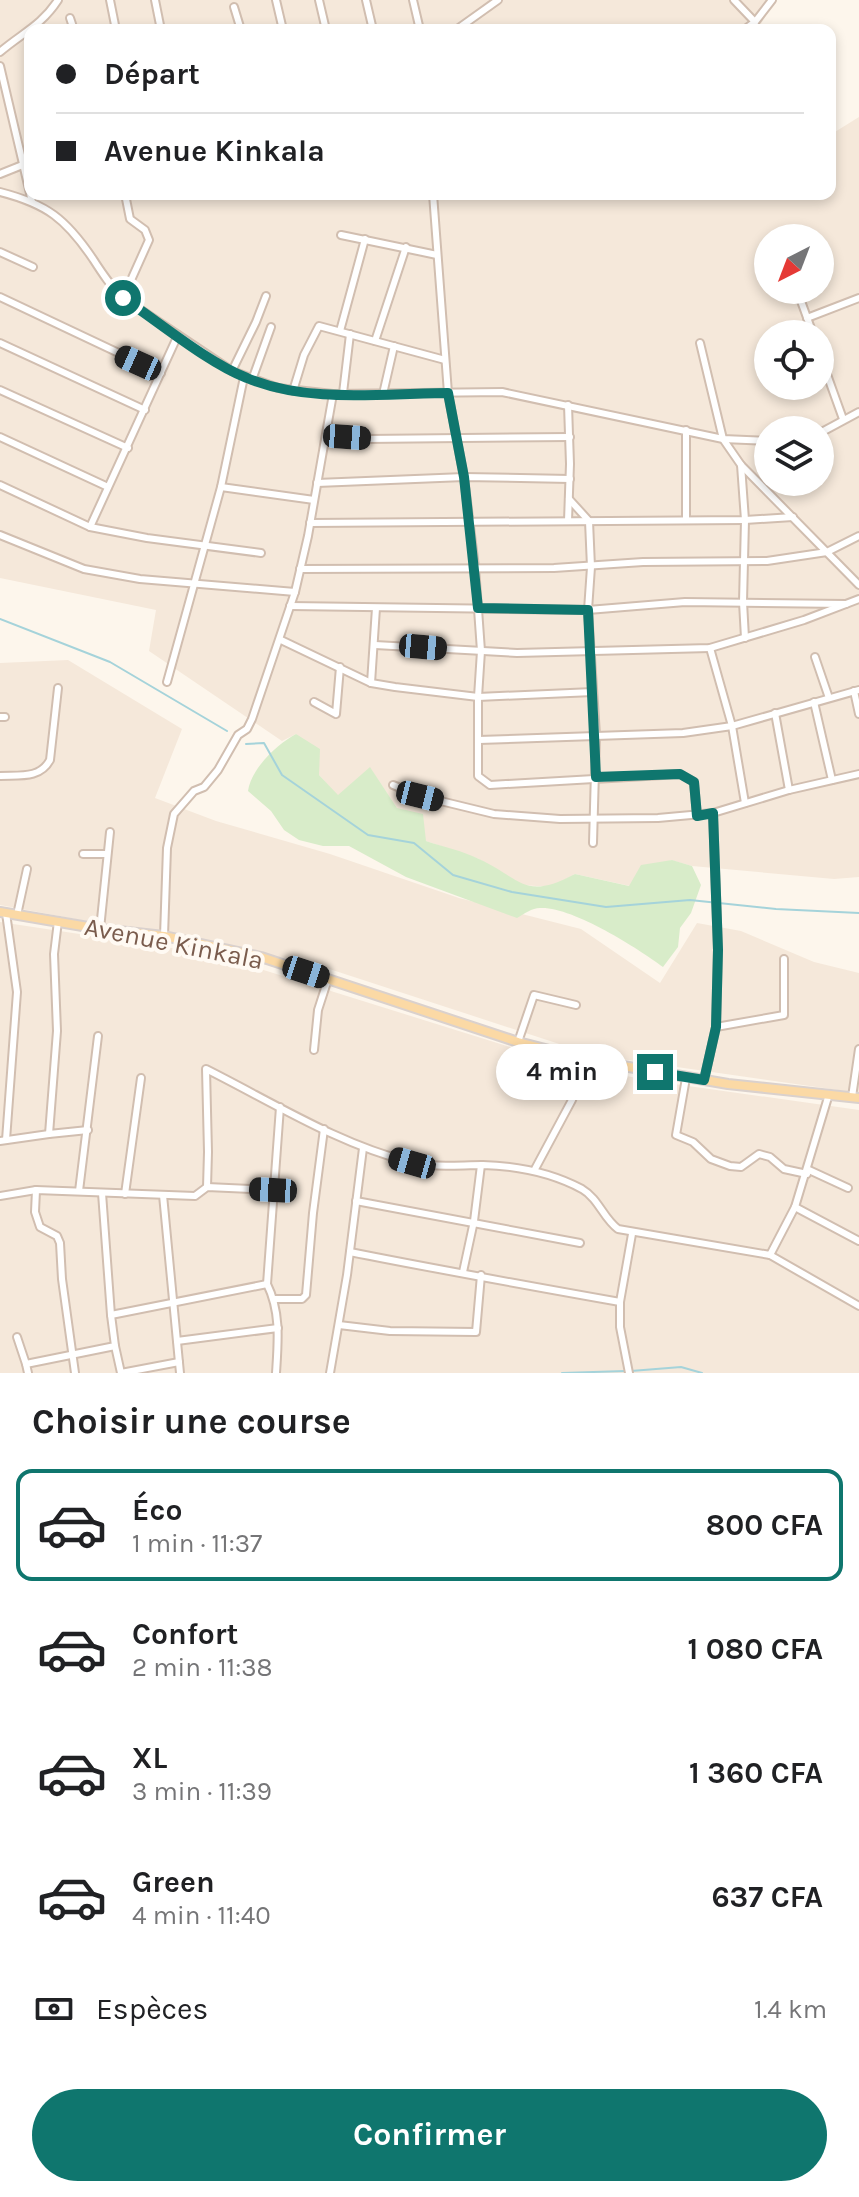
<!DOCTYPE html>
<html lang="fr">
<head>
<meta charset="utf-8">
<style>
	:root { --surface:#fff; --page:#f2f2f2; --text:#202124; --muted:#757577; --line:#e0e0e0; --accent:#0f766e }
	body { margin:0; font-family:Karla,sans-serif; background:var(--page); color:var(--text); height:100vh; display:flex; flex-direction:column; font-size:30px; white-space:nowrap }
	* { box-sizing:border-box; margin:0 }
	p { font-size:26px; color:var(--muted) }
	.icon { flex:none; width:44px; height:44px; fill:none; stroke:currentColor; stroke-width:2; stroke-linecap:round; stroke-linejoin:round }
	.map { position:relative; height:1373px; overflow:hidden }
	.side { display:flex; flex-direction:column; background:var(--surface); flex:1 }
	.side>* { flex:none }
	.guide { position:absolute; left:24px; top:24px; width:812px; height:176px; border-radius:16px; box-shadow:0 4px 12px #0003; display:grid; align-content:center; height:176px; padding:0 32px; background:var(--surface) }
	.needle { width:52px; rotate:222deg }
	.tools { position:absolute; left:754px; top:224px; display:grid; gap:16px }
	.tools a { display:grid; place-items:center; width:80px; height:80px; border-radius:50%; background:var(--surface); box-shadow:0 4px 12px #0003; font-size:40px }
	.end { position:absolute; width:36px; height:36px; margin:-18px; border:10px solid #0f766e; background:#fff; box-shadow:0 0 0 4px #fff }
	.from { border-radius:50% }
	.bubble { position:absolute; height:56px; border-radius:28px; background:var(--surface); box-shadow:0 4px 12px #0003; font-size:26px; font-weight:700; line-height:56px; text-align:center }
	.car { position:absolute; width:24px; height:48px; margin:-24px -12px; border-radius:10px; box-shadow:0 0 6px 2px #0007; background:linear-gradient(#222 24%,#8ab4d8 0 40%,#222 0 76%,#8ab4d8 0 86%,#222 0) }
	.guide b { display:flex; align-items:center; gap:28px; height:76px; font-size:30px }
	.guide b+b { border-top:2px solid var(--line) }
	.guide i { width:20px; height:20px; background:var(--text) }
	ul { padding:0; list-style:none }
	li { display:flex; align-items:center; gap:24px; height:112px; margin:0 16px 12px; padding:0 16px; border:4px solid transparent; border-radius:16px }
	li div { flex:1 }
	li b { display:block; font-size:30px }
	li em { font-style:normal; font-weight:700 }
	li.on { border-color:var(--accent) }
	li>.icon { width:72px; height:72px; stroke-width:1.5 }
	h2 { padding:0 32px; font-size:36px; line-height:96px }
	.pay { display:flex; align-items:center; gap:20px; height:88px; padding:0 32px; font-size:30px }
	.pay p { margin-inline-start:auto }
	.action { display:flex; gap:16px; margin-top:auto; padding:16px 32px }
	.action a { flex:1; height:92px; border-radius:48px; background:var(--accent); color:#fff; font-size:32px; font-weight:700; line-height:92px; text-align:center }
	.map>svg:first-child { display:block }
	.residential { fill:#f5e8da; fill-rule:evenodd }
	.green { fill:#d8ecc9 }
	.lines { fill:none; stroke-linecap:round; stroke-linejoin:round }
	.stream { stroke:#a5d3da; stroke-width:2 }
	.minor-casing { stroke:#d1beb0; stroke-width:10 }
	.major-casing { stroke:#dad1cd; stroke-width:12 }
	.minor { stroke:#fff; stroke-width:6 }
	.major { stroke:#fbd9a5; stroke-width:8 }
	.route { stroke:#0f766e; stroke-width:10 }
	.labels { text-anchor:middle; stroke-width:8; stroke-linejoin:round; paint-order:stroke }
	.street-label { font-size:26px; fill:#7a5c4d; stroke:#fffaf3 }
</style>
</head>
<body>
<div class="map">
<svg width="859" height="1373" viewBox="0 0 859 1373">
	<rect width="100%" height="100%" fill="#fdf6ec"/>
	<!-- residential -->
	<g class="residential">
		<path d="M 0,0 L 776,0 L 757,30 L 30,30 L 30,194 L 830,194 L 830,135 L 859,117 L 859,877 L 834,879 L 692,866 L 671,860 L 630,886 L 575,874 L 551,887 L 522,885 L 479,859 L 426,841 L 397,808 L 370,768 L 338,796 L 319,775 L 296,734 L 282,741 L 149,651 L 156,610 L 0,578 ZM 768,238 L 820,238 L 820,290 L 768,290 ZM 768,334 L 820,334 L 820,386 L 768,386 ZM 768,430 L 820,430 L 820,482 L 768,482 Z"/>
		<path d="M 68,660 L 182,729 L 155,798 L 216,821 L 330,854 L 459,898 L 581,929 L 660,983 L 697,923 L 741,931 L 814,962 L 859,973 L 859,1093 L 593,1055 L 311,963 L 0,905 L 0,663 Z"/>
		<path d="M 0,922 L 212,954 L 568,1065 L 653,1081 L 859,1110 L 859,1373 L 0,1373 Z"/>
	</g>
	<!-- green -->
	<path class="green" d="M 296,734 L 320,749 L 319,775 L 338,795 L 370,767 L 397,808 L 423,814 L 426,841 C 444,847 463,851 479,859 C 522,879 524,901 575,874 L 629,886 L 641,865 L 672,860 L 692,866 L 701,885 L 691,913 L 680,928 L 678,947 L 663,967 C 638,948 571,906 540,908 C 532,908 524,914 517,918 L 406,877 L 349,846 L 323,846 L 299,840 L 284,830 L 271,811 L 248,791 C 251,769 277,744 296,734 Z"/>
	<g class="lines">
		<!-- stream -->
		<g class="stream">
			<path d="M 0,619 L 110,662 L 227,731"/>
			<path d="M 246,744 L 264,743 L 282,775 L 368,835 L 414,843 L 453,875 L 512,892 L 606,907 L 690,900 L 776,909 L 859,913"/>
			<path d="M 631,1371 L 681,1367 L 702,1373"/>
			<path d="M 562,1373 L 625,1371"/>
		</g>
		<!-- minor casing -->
		<g class="minor-casing">
			<g id="minor">
				<path d="M 110,0 L 116,30"/>
				<path d="M 155,0 L 161,30"/>
				<path d="M 276,0 L 283,30"/>
				<path d="M 319,0 L 326,30"/>
				<path d="M 366,0 L 373,30"/>
				<path d="M 413,0 L 420,30"/>
				<path d="M 734,0 L 755,22"/>
				<path d="M 234,7 L 241,30"/>
				<path d="M 70,18 L 74,30"/>
				<path d="M 456,30 L 498,0"/>
				<path d="M 744,30 L 755,22 L 772,0"/>
				<path d="M 0,52 C 22,33 41,26 58,0"/>
				<path d="M 0,66 L 32,202"/>
				<path d="M 0,174 L 30,162"/>
				<path d="M 0,192 C 47,204 66,219 93,259 C 102,273 111,287 123,298 L 232,371 L 278,388 L 333,394 L 502,392 L 723,439 L 768,441"/>
				<path d="M 433,194 L 448,393 L 464,477 L 475,567 L 481,651 L 478,697 L 478,776 L 490,785 L 680,774 L 694,782 L 697,816"/>
				<path d="M 341,235 L 437,255"/>
				<path d="M 0,252 L 33,267"/>
				<path d="M 797,290 L 813,334"/>
				<path d="M 0,297 L 161,373"/>
				<path d="M 123,298 L 149,240 L 145,230 L 130,219 L 125,194"/>
				<path d="M 807,318 L 859,298"/>
				<path d="M 340,331 L 365,239"/>
				<path d="M 375,341 L 406,247"/>
				<path d="M 0,343 L 145,410"/>
				<path d="M 700,343 L 723,439 L 741,465 L 859,585"/>
				<path d="M 820,355 L 843,419"/>
				<path d="M 232,371 L 256,322 L 266,296"/>
				<path d="M 252,380 L 271,327"/>
				<path d="M 0,390 L 128,448"/>
				<path d="M 293,391 L 304,355 L 319,326 L 445,360"/>
				<path d="M 343,393 L 350,334"/>
				<path d="M 383,394 L 394,346"/>
				<path d="M 820,433 L 859,412"/>
				<path d="M 327,435 L 366,439 L 570,437"/>
				<path d="M 0,437 L 108,487"/>
				<path d="M 741,465 L 745,520 L 743,602 L 745,638"/>
				<path d="M 317,483 L 464,477 L 570,479"/>
				<path d="M 0,485 L 90,527 L 147,538 L 261,553"/>
				<path d="M 221,487 L 314,500"/>
				<path d="M 569,499 L 589,521 L 591,567 L 588,610 L 596,735 L 593,843"/>
				<path d="M 686,519 L 686,430"/>
				<path d="M 568,521 L 570,464 L 568,405"/>
				<path d="M 310,523 L 745,520 L 793,517"/>
				<path d="M 90,527 L 178,335"/>
				<path d="M 0,535 L 84,569 L 140,579 L 295,592"/>
				<path d="M 300,569 L 554,568 L 643,562 L 767,561 L 827,552 L 859,536"/>
				<path d="M 290,606 L 588,610 L 685,602 L 846,604"/>
				<path d="M 281,640 L 371,683 L 395,687 L 478,697 L 593,692"/>
				<path d="M 375,645 L 517,653 L 710,648 L 804,620 L 859,599"/>
				<path d="M 710,648 L 732,726 L 745,803"/>
				<path d="M 815,657 L 829,698"/>
				<path d="M 167,682 L 221,487 L 244,377"/>
				<path d="M 371,683 L 376,608"/>
				<path d="M 854,691 L 859,714"/>
				<path d="M 314,702 L 336,714 L 340,667"/>
				<path d="M 814,702 L 832,780"/>
				<path d="M 775,713 L 789,790"/>
				<path d="M 0,717 L 5,717"/>
				<path d="M 479,740 L 683,733 L 732,726 L 859,690"/>
				<path d="M 0,776 C 19,775 40,779 50,760 L 58,688"/>
				<path d="M 393,785 L 420,796 L 494,814 L 560,819 L 658,818 L 713,813 L 789,790 L 859,774"/>
				<path d="M 83,854 L 107,854"/>
				<path d="M 17,915 L 27,869"/>
				<path d="M 58,921 L 54,954 L 57,1031 L 49,1134 L 88,1130"/>
				<path d="M 100,929 L 110,832"/>
				<path d="M 164,936 L 167,848 L 174,814 L 194,791 L 204,787 L 218,770 L 238,735 L 247,729 L 252,719 L 295,592 L 308,536 L 333,394"/>
				<path d="M 716,1027 L 784,1015 L 784,959"/>
				<path d="M 518,1042 L 534,995 L 576,1005"/>
				<path d="M 314,1050 L 318,1010 L 328,979"/>
				<path d="M 686,1078 L 676,1135 L 693,1142 L 711,1159 L 730,1166 L 741,1167 L 759,1154 L 770,1157 L 784,1169 L 807,1174"/>
				<path d="M 704,1080 L 716,1027 L 718,950 L 713,813"/>
				<path d="M 852,1097 L 859,1049"/>
				<path d="M 6,1140 L 17,992 L 6,913"/>
				<path d="M 0,1141 L 49,1134"/>
				<path d="M 535,1169 L 572,1100 L 588,1060"/>
				<path d="M 809,1170 L 848,1188"/>
				<path d="M 207,1187 L 208,1152 L 206,1069 C 272,1102 338,1144 410,1162 C 435,1168 458,1165 483,1165 C 518,1166 550,1172 582,1189 C 599,1199 603,1218 618,1229 L 770,1255 L 859,1306"/>
				<path d="M 36,1190 L 35,1212 L 40,1227 L 57,1236 L 60,1243 L 62,1279 L 75,1373"/>
				<path d="M 79,1191 L 98,1036"/>
				<path d="M 102,1193 L 111,1315"/>
				<path d="M 125,1194 L 141,1078"/>
				<path d="M 163,1195 L 180,1373"/>
				<path d="M 0,1196 L 36,1190 L 195,1196 L 207,1187 L 273,1190"/>
				<path d="M 356,1201 L 580,1243"/>
				<path d="M 795,1207 L 859,1241"/>
				<path d="M 350,1252 C 440,1270 530,1286 620,1302"/>
				<path d="M 770,1255 L 795,1207 L 829,1094"/>
				<path d="M 463,1272 L 474,1221 L 481,1165"/>
				<path d="M 274,1299 L 302,1299 L 306,1295 L 313,1213 L 324,1129"/>
				<path d="M 339,1325 L 390,1331 L 476,1332 L 481,1275"/>
				<path d="M 17,1337 L 26,1364"/>
				<path d="M 177,1341 L 278,1328"/>
				<path d="M 115,1346 L 121,1373"/>
				<path d="M 28,1373 L 26,1364 L 115,1346 L 111,1315 L 267,1284"/>
				<path d="M 121,1373 L 179,1362"/>
				<path d="M 276,1373 C 278,1342 281,1312 267,1284 L 280,1107"/>
				<path d="M 330,1373 L 347,1275 L 363,1148"/>
				<path d="M 629,1373 L 620,1327 L 620,1302 L 632,1234"/>
			</g>
		</g>
		<!-- major casing -->
		<g class="major-casing">
			<path id="major" d="M 0,912 L 100,929 L 164,936 L 261,957 L 518,1042 L 588,1060 L 728,1084 L 859,1098"/>
		</g>
		<!-- minor -->
		<use href="#minor" class="minor"/>
		<!-- major -->
		<use href="#major" class="major"/>
	</g>
	<g class="lines">
		<!-- route -->
		<path class="route" d="M 123,298 C 159,322 208,363 247,378 C 309,404 383,393 448,393 L 464,477 L 478,608 L 588,610 L 596,777 L 680,774 L 694,782 L 697,816 L 713,813 L 718,950 L 716,1027 L 704,1080 L 655,1072"/>
	</g>
	<g class="labels">
		<!-- street labels -->
		<g class="street-label">
			<text transform="translate(174 943) rotate(11)" y="9">Avenue Kinkala</text>
		</g>
	</g>
</svg>
<div class="tools">
<a><svg class="needle" viewBox="-14 -14 28 28"><path d="M0-13l5 13h-10z" fill="#e53935"/><path d="M0 13l5-13h-10z" fill="#757577"/></svg></a>
<a><svg class="icon" aria-label="locate" viewBox="0 0 24 24"><circle cx="12" cy="12" r="6"/><path d="M12 2v4M12 18v4M2 12h4M18 12h4"/></svg></a>
<a><svg class="icon" aria-label="layers" viewBox="0 0 24 24"><path d="M12 4l9 5-9 5-9-5zM3 14l9 5 9-5"/></svg></a>
</div>
<i class="end from" style="left:123px;top:298px"></i>
<i class="end" style="left:655px;top:1072px"></i>
<div class="bubble" style="left:496px;top:1044px;width:132px">4 min</div>
<i class="car" style="left:138px;top:363px;rotate:294deg"></i>
<i class="car" style="left:347px;top:437px;rotate:94deg"></i>
<i class="car" style="left:423px;top:647px;rotate:95deg"></i>
<i class="car" style="left:420px;top:796px;rotate:104deg"></i>
<i class="car" style="left:306px;top:972px;rotate:108deg"></i>
<i class="car" style="left:412px;top:1163px;rotate:286deg"></i>
<i class="car" style="left:273px;top:1190px;rotate:273deg"></i>
<div class="guide">
<b><i class="from"></i>Départ</b>
<b><i></i>Avenue Kinkala</b>
</div>
</div>
<section class="side">
<h2>Choisir une course</h2>
<ul>
<li class="on"><svg class="icon" aria-label="car" viewBox="0 0 24 24"><path d="M5 17H2v-5l4-1 3-4h7l3 4 3 1v5h-3M9 17h6M6 11h13"/><circle cx="7" cy="17" r="2"/><circle cx="17" cy="17" r="2"/></svg><div><b>Éco</b><p>1 min · 11:37</p></div><em>800 CFA</em></li>
<li><svg class="icon" aria-label="car" viewBox="0 0 24 24"><path d="M5 17H2v-5l4-1 3-4h7l3 4 3 1v5h-3M9 17h6M6 11h13"/><circle cx="7" cy="17" r="2"/><circle cx="17" cy="17" r="2"/></svg><div><b>Confort</b><p>2 min · 11:38</p></div><em>1 080 CFA</em></li>
<li><svg class="icon" aria-label="car" viewBox="0 0 24 24"><path d="M5 17H2v-5l4-1 3-4h7l3 4 3 1v5h-3M9 17h6M6 11h13"/><circle cx="7" cy="17" r="2"/><circle cx="17" cy="17" r="2"/></svg><div><b>XL</b><p>3 min · 11:39</p></div><em>1 360 CFA</em></li>
<li><svg class="icon" aria-label="car" viewBox="0 0 24 24"><path d="M5 17H2v-5l4-1 3-4h7l3 4 3 1v5h-3M9 17h6M6 11h13"/><circle cx="7" cy="17" r="2"/><circle cx="17" cy="17" r="2"/></svg><div><b>Green</b><p>4 min · 11:40</p></div><em>637 CFA</em></li>
</ul>
<div class="pay"><svg class="icon" aria-label="cash" viewBox="0 0 24 24"><path d="M3 7h18v10H3z"/><circle cx="12" cy="12" r="2"/></svg>Espèces<p>1.4 km</p></div>
<div class="action"><a>Confirmer</a></div>
</section>
</body>
</html>
